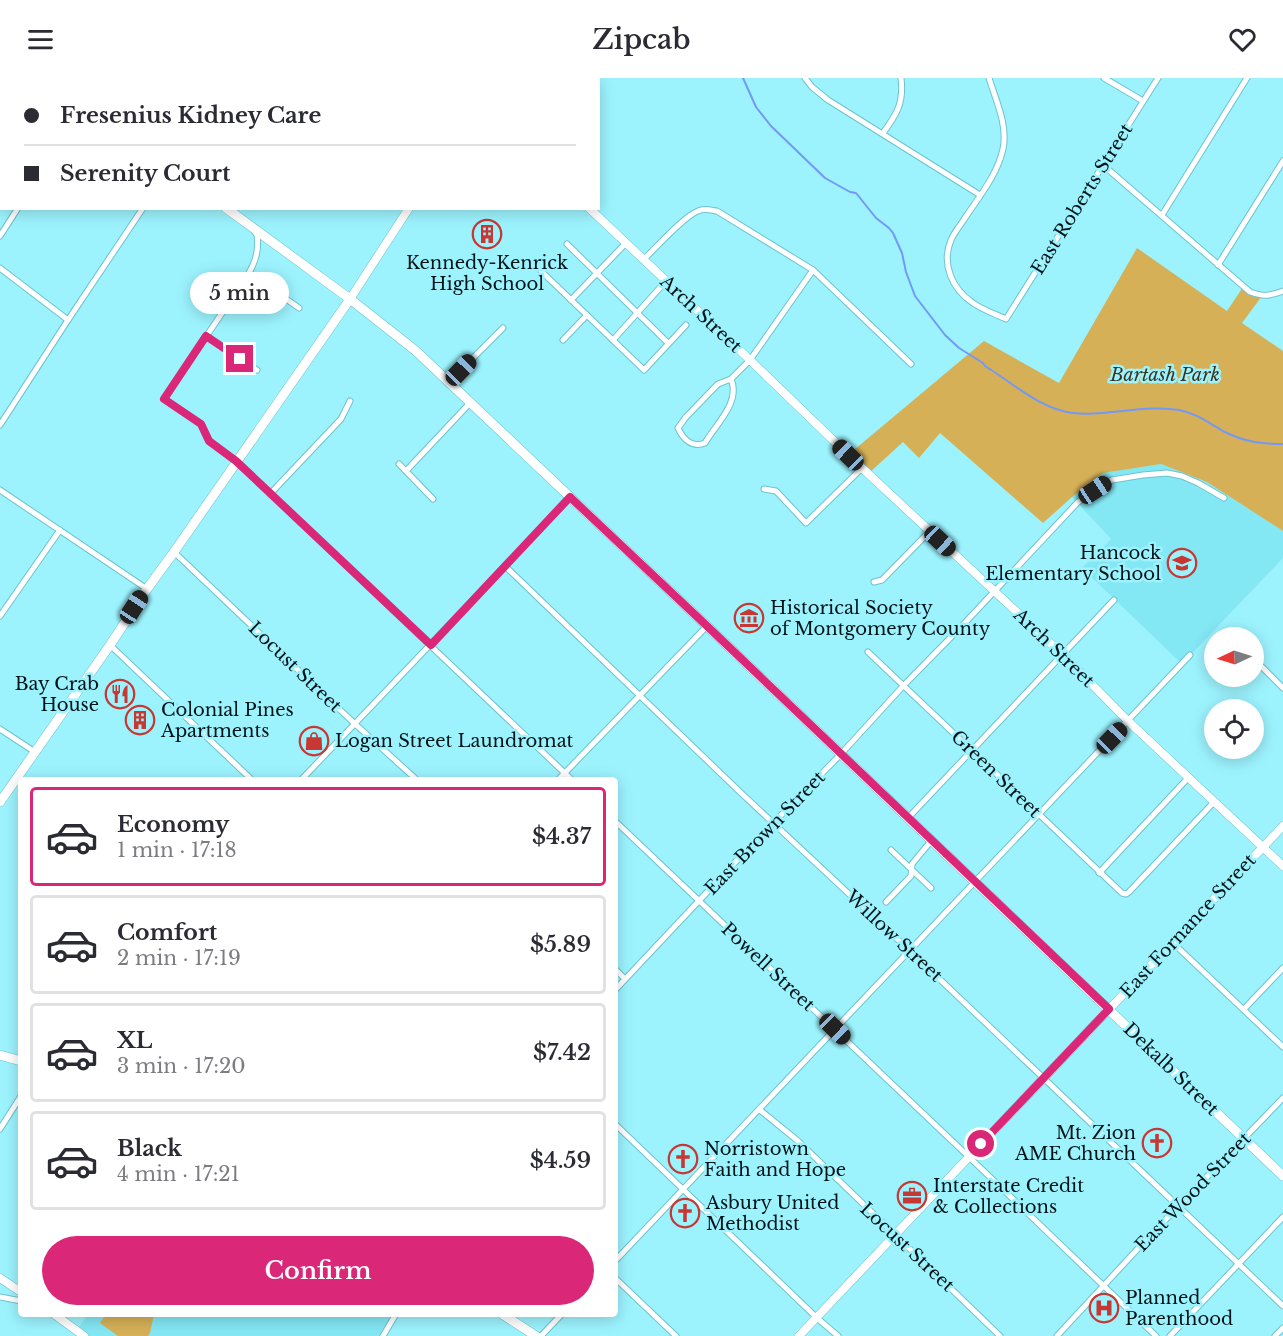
<!DOCTYPE html>
<html lang="en">
<head>
<meta charset="utf-8">
<style>
	:root { --surface:#fff; --page:#f7f7f7; --text:#2b2b33; --muted:#7c7c81; --line:#e1e1e2; --accent:#db2777 }
	body { margin:0; font-family:"Libre Baskerville",serif; background:var(--page); color:var(--text); height:100vh; display:flex; flex-direction:column; font-size:22px; white-space:nowrap }
	* { box-sizing:border-box; margin:0 }
	p { font-size:20px; color:var(--muted) }
	.icon { flex:none; width:33px; height:33px; fill:none; stroke:currentColor; stroke-width:2; stroke-linecap:round; stroke-linejoin:round }
	.map { position:relative; flex:1; overflow:hidden }
	.sheet { position:absolute; left:18px; top:699px; width:600px; height:540px; display:flex; flex-direction:column; background:var(--surface); border-radius:6px; box-shadow:0 3px 15px #0003 }
	.sheet>* { flex:none }
	.hud { position:absolute; left:0px; top:0px; width:600px; height:132px; box-shadow:0 3px 15px #0003; display:grid; align-content:center; height:132px; padding:0 24px; background:var(--surface) }
	.needle { width:39px; rotate:266deg }
	.fabs { position:absolute; left:1204px; top:549px; display:grid; gap:12px }
	.fabs a { display:grid; place-items:center; width:60px; height:60px; border-radius:50%; background:var(--surface); box-shadow:0 3px 15px #0003; font-size:30px }
	.end { position:absolute; width:27px; height:27px; margin:-14px; border:8px solid #db2777; background:#fff; box-shadow:0 0 0 3px #fff }
	.from { border-radius:50% }
	.bubble { position:absolute; height:42px; border-radius:21px; background:var(--surface); box-shadow:0 3px 15px #0003; font-size:20px; font-weight:600; line-height:42px; text-align:center }
	.car { position:absolute; width:18px; height:36px; margin:-18px -9px; border-radius:8px; box-shadow:0 0 4px 2px #0007; background:linear-gradient(#222 24%,#8ab4d8 0 40%,#222 0 76%,#8ab4d8 0 86%,#222 0) }
	.hud b { display:flex; align-items:center; gap:21px; height:57px; font-size:22px }
	.hud b+b { border-top:2px solid var(--line) }
	.hud i { width:15px; height:15px; background:var(--text) }
	ul { padding:10px 0 0; list-style:none }
	li { display:flex; align-items:center; gap:18px; height:99px; margin:0 12px 9px; padding:0 12px; border:3px solid var(--line); border-radius:6px }
	li div { flex:1 }
	li b { display:block; font-size:22px }
	li em { font-style:normal; font-weight:600 }
	li.selected { border-color:var(--accent) }
	li>.icon { width:54px; height:54px; stroke-width:1.5 }
	.cta { display:flex; gap:12px; margin-top:auto; padding:12px 24px }
	.cta a { flex:1; height:69px; border-radius:36px; background:var(--accent); color:#fff; font-size:24px; font-weight:600; line-height:69px; text-align:center }
	header { display:flex; justify-content:space-between; align-items:center; height:78px; padding:0 24px; background:var(--surface); font-size:27px; font-weight:600 }
	.map>svg:first-child { display:block }
	.built { fill:#84e7f4 }
	.green { fill:#d6b057 }
	.lines { fill:none; stroke-linecap:round; stroke-linejoin:round }
	.stream { stroke:#7498f5; stroke-width:2 }
	.street-casing { stroke:#6dc3ce; stroke-width:7 }
	.secondary-casing { stroke:#6dc3ce; stroke-width:9 }
	.highway-casing { stroke:#6dc3ce; stroke-width:10 }
	.street { stroke:#fff; stroke-width:5 }
	.secondary { stroke:#fff; stroke-width:8 }
	.highway { stroke:#fff; stroke-width:9 }
	.route { stroke:#db2777; stroke-width:8 }
	.labels { text-anchor:middle; stroke-width:5; stroke-linejoin:round; paint-order:stroke }
	.street-label { font-size:18px; fill:#001317; stroke:#9cf3fe }
	.poi-label { font-size:18px; fill:#001317; stroke:#9cf3fe; text-anchor:start }
	.park-label { font-size:18px; font-style:italic; fill:#3c331f; stroke:#9cf3fe }
</style>
</head>
<body>
<header><svg class="icon" aria-label="menu" viewBox="0 0 24 24"><path d="M4 6h16M4 12h16M4 18h16"/></svg>Zipcab<svg class="icon" aria-label="heart" viewBox="0 0 24 24"><path d="M12 20l-8-8c-3-5 5-10 8-4 3-6 11-1 8 4z"/></svg></header>
<div class="map">
<svg width="1283" height="1258" viewBox="0 0 1283 1258">
	<rect width="100%" height="100%" fill="#9cf3fe"/>
	<!-- built -->
	<g class="built">
		<path d="M 1161,386 L 1207,404 L 1283,453 L 1283,480 L 1182,586 L 1082,490 L 1111,461 L 1072,419 L 1103,395 Z"/>
		<path d="M 88,1236 L 396,1236 L 383,1258 L 84,1258 L 77,1252 Z"/>
	</g>
	<!-- green -->
	<g class="green">
		<path d="M 1137,170 L 1227,233 L 1243,209 L 1262,218 L 1242,245 L 1283,273 L 1283,453 L 1207,404 L 1161,386 L 1103,395 L 1072,419 L 1043,445 L 940,355 L 919,380 L 903,364 L 868,396 L 848,377 L 984,263 L 1059,305 Z"/>
		<path d="M 106,1236 L 154,1236 L 150,1255 L 148,1258 L 118,1258 L 100,1245 Z"/>
	</g>
	<g class="lines">
		<!-- stream -->
		<path class="stream" d="M 743,0 L 756,29 L 771,48 L 825,100 L 850,114 L 856,115 L 876,140 L 889,150 L 893,155 L 902,175 L 906,194 L 915,218 L 945,257 L 959,270 L 983,285 L 985,288 C 1010,303 1041,332 1073,335 C 1108,339 1144,326 1179,332 C 1196,335 1210,346 1225,354 C 1245,364 1261,366 1283,366"/>
		<!-- street casing -->
		<g class="street-casing">
			<g id="street">
				<path d="M 805,0 L 812,9 L 828,22 L 980,117"/>
				<path d="M 989,0 C 996,23 1008,47 1003,71 C 997,98 978,120 963,143 C 959,149 954,155 951,162 C 941,186 952,211 973,225 C 983,232 995,236 1006,241 L 1158,0"/>
				<path d="M 1104,0 L 1143,23"/>
				<path d="M 883,55 C 897,36 904,25 901,0"/>
				<path d="M 1103,87 L 1250,214 C 1264,219 1269,218 1283,213"/>
				<path d="M 1162,137 L 1247,0"/>
				<path d="M 254,153 L 257,157 C 259,172 256,182 249,195 L 164,321 L 201,346 L 209,363 L 236,383 L 572,702"/>
				<path d="M 0,158 L 18,130"/>
				<path d="M 567,166 L 668,265"/>
				<path d="M 643,182 C 655,171 684,138 698,133 C 704,130 710,132 717,133 L 813,192 L 911,286"/>
				<path d="M 1218,187 L 1283,83"/>
				<path d="M 0,190 L 68,242"/>
				<path d="M 541,193 L 644,292 L 686,247"/>
				<path d="M 249,195 L 299,230"/>
				<path d="M 571,222 L 626,165"/>
				<path d="M 206,258 L 257,292"/>
				<path d="M 563,262 L 587,237"/>
				<path d="M 613,262 L 666,203"/>
				<path d="M 731,301 C 741,324 716,346 705,365 C 692,370 683,361 678,350 L 686,339 L 718,306 L 731,301 L 750,282 L 813,192"/>
				<path d="M 449,304 L 503,250"/>
				<path d="M 0,347 L 68,242 L 143,130"/>
				<path d="M 399,386 L 433,421"/>
				<path d="M 406,393 L 470,325"/>
				<path d="M 764,411 L 776,413 L 806,445 L 862,390"/>
				<path d="M 0,412 L 147,511"/>
				<path d="M 270,416 L 341,341 L 350,323"/>
				<path d="M 174,474 L 355,646 L 417,702"/>
				<path d="M 505,488 L 740,714 L 909,872 L 1283,1228"/>
				<path d="M 874,504 L 882,502 L 930,453"/>
				<path d="M 0,538 L 60,452"/>
				<path d="M 1228,556 L 1231,560"/>
				<path d="M 110,567 L 252,702"/>
				<path d="M 868,574 L 1122,815 L 1126,816 L 1129,814 L 1214,724"/>
				<path d="M 1254,581 L 1283,610"/>
				<path d="M 0,651 L 35,674"/>
				<path d="M 301,702 C 391,608 481,514 570,419"/>
				<path d="M 558,702 L 707,548"/>
				<path d="M 908,740 L 1114,522"/>
				<path d="M 615,743 L 969,1079 L 1156,1258"/>
				<path d="M 891,772 L 931,810"/>
				<path d="M 1099,795 L 1188,700"/>
				<path d="M 886,824 L 911,798 L 912,786 L 931,763"/>
				<path d="M 1173,865 L 1283,969"/>
				<path d="M 615,891 L 625,901"/>
				<path d="M 615,912 L 742,777 L 841,676 L 904,607 L 961,549 L 1078,424 L 1106,405 L 1112,402 L 1143,397 L 1167,395 L 1182,398 L 1198,405 L 1224,420"/>
				<path d="M 1244,931 L 1283,890"/>
				<path d="M 760,1032 L 798,1063 L 1000,1258"/>
				<path d="M 615,1046 L 817,1240 L 838,1258"/>
				<path d="M 0,1051 L 21,1018"/>
				<path d="M 615,1183 L 1190,577"/>
				<path d="M 615,1200 L 676,1258"/>
				<path d="M 0,1219 L 21,1223"/>
				<path d="M 383,1258 L 396,1236"/>
				<path d="M 541,1258 L 562,1236"/>
				<path d="M 1057,1258 L 1145,1163 L 1283,1020"/>
				<path d="M 1170,1258 L 1283,1139"/>
				<path d="M 1275,1258 L 1283,1250"/>
			</g>
		</g>
		<!-- secondary casing -->
		<g class="secondary-casing">
			<g id="secondary">
				<path d="M 456,0 L 458,2"/>
				<path d="M 496,2 L 497,0"/>
				<path d="M 589,130 L 750,282 L 862,390 L 1063,577 L 1128,643 L 1283,788"/>
				<path d="M 350,221 L 409,130"/>
				<path d="M 0,1200 L 21,1214"/>
				<path d="M 54,1236 L 84,1258"/>
				<path d="M 799,1258 L 1283,748"/>
			</g>
		</g>
		<!-- highway casing -->
		<g class="highway-casing">
			<g id="highway">
				<path d="M 31,0 L 33,2"/>
				<path d="M 226,130 L 350,221 L 416,273 L 570,419 L 707,548 L 1283,1098"/>
				<path d="M 0,724 L 110,567 L 147,511 L 174,474 L 350,221"/>
				<path d="M 0,977 L 21,983"/>
				<path d="M 502,1236 L 536,1258"/>
			</g>
		</g>
		<!-- street -->
		<use href="#street" class="street"/>
		<!-- secondary -->
		<use href="#secondary" class="secondary"/>
		<!-- highway -->
		<use href="#highway" class="highway"/>
	</g>
	<g class="lines">
		<!-- route -->
		<path class="route" d="M 240,281 L 206,258 L 164,321 L 201,346 L 209,363 L 236,383 L 431,567 L 570,419 L 707,548 L 1109,931 L 981,1066"/>
	</g>
	<!-- icons -->
	<defs>
		<g id="building-ring" transform="scale(1.5)"><circle r="9.5" fill="#9cf3fe" stroke="#c73834" stroke-width="1.5"/><path d="M-4-6H4V6H1V3H-1V6H-4ZM-2.5-4.3h1.7v1.8h-1.7ZM.8-4.3h1.7v1.8H.8ZM-2.5-1h1.7V.8h-1.7ZM.8-1h1.7V.8H.8Z" fill="#c73834"/></g>
		<g id="school-ring" transform="scale(1.5)"><circle r="9.5" fill="#9cf3fe" stroke="#c73834" stroke-width="1.5"/><path d="M0-5L7-2L0 1L-7-2ZM-4 1L0 2.5L4 1V4Q0 6-4 4Z" fill="#c73834"/></g>
		<g id="museum-ring" transform="scale(1.5)"><circle r="9.5" fill="#9cf3fe" stroke="#c73834" stroke-width="1.5"/><path d="M0-6L6-3V-2H-6V-3ZM-5-1h2V3h-2ZM-1-1h2V3h-2ZM3-1h2V3H3ZM-6 4H6V6H-6Z" fill="#c73834"/></g>
		<g id="restaurant-ring" transform="scale(1.5)"><circle r="9.5" fill="#9cf3fe" stroke="#c73834" stroke-width="1.5"/><path d="M-5-6h1v4h1v-4h1v4h1v-4h1v5L-1.5 .5V6h-2V.5L-5-1ZM5-6V6H3V1.5H1.5Q1.5-4 5-6Z" fill="#c73834"/></g>
		<g id="shop-ring" transform="scale(1.5)"><circle r="9.5" fill="#9cf3fe" stroke="#c73834" stroke-width="1.5"/><path d="M-5-2.5h2.3a2.7 3.5 0 0 1 5.4 0H5L5.5 6h-11ZM-1.5-2.5h3a1.5 2.3 0 0 0-3 0Z" fill="#c73834"/></g>
		<g id="church-ring" transform="scale(1.5)"><circle r="9.5" fill="#9cf3fe" stroke="#c73834" stroke-width="1.5"/><path d="M-1.2-6h2.4v3.5h3.3v2.4h-3.3V6h-2.4V-.1h-3.3v-2.4h3.3Z" fill="#c73834"/></g>
		<g id="office-ring" transform="scale(1.5)"><circle r="9.5" fill="#9cf3fe" stroke="#c73834" stroke-width="1.5"/><path d="M-6-3h4V-5.5h4V-3h4V5H-6ZM-1-4.5V-3h2v-1.5ZM-6 0V1H6V0Z" fill="#c73834"/></g>
		<g id="hospital-ring" transform="scale(1.5)"><circle r="9.5" fill="#9cf3fe" stroke="#c73834" stroke-width="1.5"/><path d="M-5-5h3v3.5h4V-5h3V5h-3V1.5h-4V5h-3Z" fill="#c73834"/></g>
	</defs>
	<g fill-rule="evenodd">
		<use href="#building-ring" x="487" y="156"/>
		<use href="#school-ring" x="1182" y="485"/>
		<use href="#museum-ring" x="749" y="540"/>
		<use href="#restaurant-ring" x="120" y="616"/>
		<use href="#building-ring" x="140" y="642"/>
		<use href="#shop-ring" x="314" y="663"/>
		<use href="#church-ring" x="1157" y="1065"/>
		<use href="#church-ring" x="683" y="1081"/>
		<use href="#office-ring" x="912" y="1118"/>
		<use href="#church-ring" x="685" y="1135"/>
		<use href="#hospital-ring" x="1104" y="1230"/>
	</g>
	<g class="labels">
		<!-- street labels -->
		<g class="street-label">
			<text transform="translate(1082 121) rotate(-58)" y="6">East Roberts Street</text>
			<text transform="translate(701 236) rotate(43)" y="6">Arch Street</text>
			<text transform="translate(1054 570) rotate(44)" y="6">Arch Street</text>
			<text transform="translate(295 589) rotate(44)" y="6">Locust Street</text>
			<text transform="translate(996 696) rotate(44)" y="6">Green Street</text>
			<text transform="translate(765 755) rotate(-46)" y="6">East Brown Street</text>
			<text transform="translate(1188 848) rotate(-47)" y="6">East Fornance Street</text>
			<text transform="translate(894 858) rotate(43)" y="6">Willow Street</text>
			<text transform="translate(768 889) rotate(43)" y="6">Powell Street</text>
			<text transform="translate(1171 991) rotate(44)" y="6">Dekalb Street</text>
			<text transform="translate(1193 1114) rotate(-46)" y="6">East Wood Street</text>
			<text transform="translate(907 1169) rotate(43)" y="6">Locust Street</text>
		</g>
		<!-- poi labels -->
		<g class="poi-label">
			<text x="487" y="191" text-anchor="middle">Kennedy-Kenrick<tspan x="487" dy="21">High School</tspan></text>
			<text x="1161" y="481" text-anchor="end">Hancock<tspan x="1161" dy="21">Elementary School</tspan></text>
			<text x="770" y="536">Historical Society<tspan x="770" dy="21">of Montgomery County</tspan></text>
			<text x="99" y="612" text-anchor="end">Bay Crab<tspan x="99" dy="21">House</tspan></text>
			<text x="161" y="638">Colonial Pines<tspan x="161" dy="21">Apartments</tspan></text>
			<text x="335" y="669">Logan Street Laundromat</text>
			<text x="1136" y="1061" text-anchor="end">Mt. Zion<tspan x="1136" dy="21">AME Church</tspan></text>
			<text x="704" y="1077">Norristown<tspan x="704" dy="21">Faith and Hope</tspan></text>
			<text x="933" y="1114">Interstate Credit<tspan x="933" dy="21">&amp; Collections</tspan></text>
			<text x="706" y="1131">Asbury United<tspan x="706" dy="21">Methodist</tspan></text>
			<text x="1125" y="1226">Planned<tspan x="1125" dy="21">Parenthood</tspan></text>
		</g>
		<!-- park labels -->
		<g class="park-label">
			<text x="1165" y="303">Bartash Park</text>
		</g>
	</g>
</svg>
<div class="fabs">
<a><svg class="needle" viewBox="-14 -14 28 28"><path d="M0-13l5 13h-10z" fill="#e53935"/><path d="M0 13l5-13h-10z" fill="#7c7c81"/></svg></a>
<a><svg class="icon" aria-label="locate" viewBox="0 0 24 24"><circle cx="12" cy="12" r="6"/><path d="M12 2v4M12 18v4M2 12h4M18 12h4"/></svg></a>
</div>
<i class="end from" style="left:981px;top:1066px"></i>
<i class="end" style="left:240px;top:281px"></i>
<div class="bubble" style="left:190px;top:194px;width:99px">5 min</div>
<i class="car" style="left:461px;top:292px;rotate:44deg"></i>
<i class="car" style="left:848px;top:377px;rotate:314deg"></i>
<i class="car" style="left:1095px;top:412px;rotate:57deg"></i>
<i class="car" style="left:940px;top:463px;rotate:133deg"></i>
<i class="car" style="left:134px;top:529px;rotate:33deg"></i>
<i class="car" style="left:1112px;top:660px;rotate:44deg"></i>
<i class="car" style="left:835px;top:951px;rotate:134deg"></i>
<div class="hud">
<b><i class="from"></i>Fresenius Kidney Care</b>
<b><i></i>Serenity Court</b>
</div>
<section class="sheet">
<ul>
<li class="selected"><svg class="icon" aria-label="car" viewBox="0 0 24 24"><path d="M5 17H2v-5l4-1 3-4h7l3 4 3 1v5h-3M9 17h6M6 11h13"/><circle cx="7" cy="17" r="2"/><circle cx="17" cy="17" r="2"/></svg><div><b>Economy</b><p>1 min · 17:18</p></div><em>$4.37</em></li>
<li><svg class="icon" aria-label="car" viewBox="0 0 24 24"><path d="M5 17H2v-5l4-1 3-4h7l3 4 3 1v5h-3M9 17h6M6 11h13"/><circle cx="7" cy="17" r="2"/><circle cx="17" cy="17" r="2"/></svg><div><b>Comfort</b><p>2 min · 17:19</p></div><em>$5.89</em></li>
<li><svg class="icon" aria-label="car" viewBox="0 0 24 24"><path d="M5 17H2v-5l4-1 3-4h7l3 4 3 1v5h-3M9 17h6M6 11h13"/><circle cx="7" cy="17" r="2"/><circle cx="17" cy="17" r="2"/></svg><div><b>XL</b><p>3 min · 17:20</p></div><em>$7.42</em></li>
<li><svg class="icon" aria-label="car" viewBox="0 0 24 24"><path d="M5 17H2v-5l4-1 3-4h7l3 4 3 1v5h-3M9 17h6M6 11h13"/><circle cx="7" cy="17" r="2"/><circle cx="17" cy="17" r="2"/></svg><div><b>Black</b><p>4 min · 17:21</p></div><em>$4.59</em></li>
</ul>
<div class="cta"><a>Confirm</a></div>
</section>
</div>
</body>
</html>
